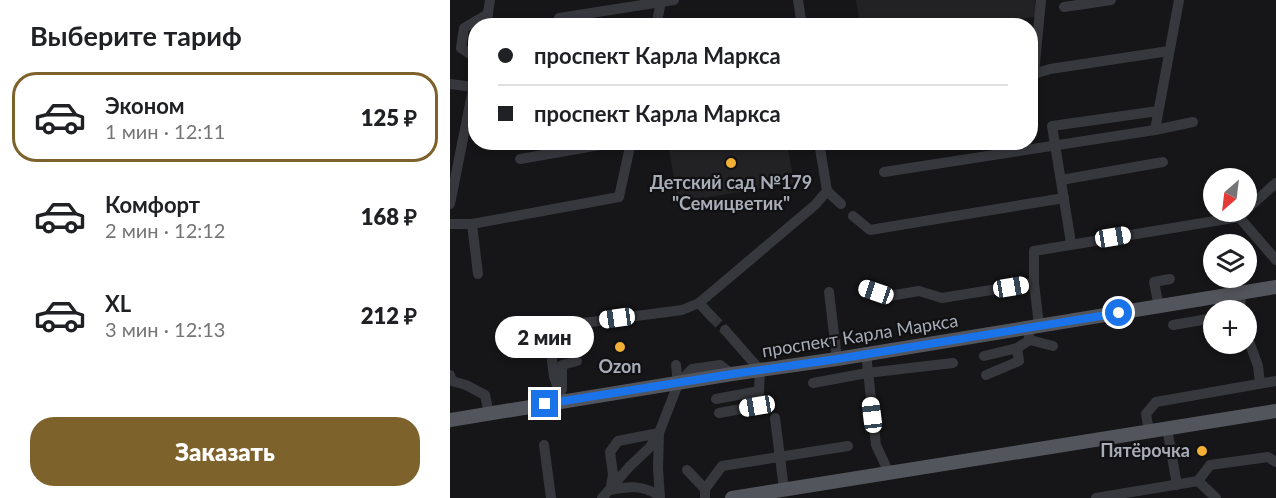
<!DOCTYPE html>
<html lang="ru">
<head>
<meta charset="utf-8">
<style>
	:root { --surface:#fff; --page:#f2f2f2; --text:#202124; --muted:#757577; --line:#e0e0e0; --accent:#7e622b }
	body { margin:0; font-family:Lato,sans-serif; background:var(--page); color:var(--text); height:100vh; display:flex; flex-direction:column; font-size:22px; white-space:nowrap }
	* { box-sizing:border-box; margin:0 }
	p { font-size:20px; color:var(--muted) }
	.icon { flex:none; width:33px; height:33px; fill:none; stroke:currentColor; stroke-width:2; stroke-linecap:round; stroke-linejoin:round }
	.map { position:relative; flex:1; overflow:hidden }
	.details { display:flex; flex-direction:column; background:var(--surface); width:450px }
	.details>* { flex:none }
	.top-card { position:absolute; left:18px; top:18px; width:570px; height:132px; border-radius:24px; box-shadow:0 3px 9px #0003; display:grid; align-content:center; height:132px; padding:0 30px; background:var(--surface) }
	.needle { width:39px; rotate:208deg }
	.fabs { position:absolute; left:753px; top:168px; display:grid; gap:12px }
	.fabs a { display:grid; place-items:center; width:54px; height:54px; border-radius:50%; background:var(--surface); box-shadow:0 3px 9px #0003; font-size:30px }
	.end { position:absolute; width:27px; height:27px; margin:-14px; border:8px solid #1a73e8; background:#fff; box-shadow:0 0 0 3px #fff }
	.from { border-radius:50% }
	.bubble { position:absolute; height:42px; border-radius:21px; background:var(--surface); box-shadow:0 3px 9px #0003; font-size:20px; font-weight:800; line-height:42px; text-align:center }
	.car { position:absolute; width:18px; height:36px; margin:-18px -9px; border-radius:8px; box-shadow:0 0 4px 2px #0007; background:linear-gradient(#fff 24%,#345 0 40%,#fff 0 76%,#345 0 86%,#fff 0) }
	.top-card b { display:flex; align-items:center; gap:21px; height:57px; font-size:22px }
	.top-card b+b { border-top:2px solid var(--line) }
	.top-card i { width:15px; height:15px; background:var(--text) }
	ul { padding:0; list-style:none }
	li { display:flex; align-items:center; gap:18px; height:90px; margin:0 12px 9px; padding:0 18px; border:3px solid transparent; border-radius:24px }
	li div { flex:1 }
	li b { display:block; font-size:22px }
	li em { font-style:normal; font-weight:800 }
	li.current { border-color:var(--accent) }
	li>.icon { width:54px; height:54px; stroke-width:1.5 }
	h2 { padding:0 30px; font-size:27px; line-height:72px }
	.primary-button { display:flex; gap:12px; margin-top:auto; padding:12px 30px }
	.primary-button a { flex:1; height:69px; border-radius:24px; background:var(--accent); color:#fff; font-size:24px; font-weight:800; line-height:69px; text-align:center }
	main { display:flex; flex:1; min-height:0 }
	.map>svg:first-child { display:block }
	.built { fill:#222225 }
	.lines { fill:none; stroke-linecap:round; stroke-linejoin:round }
	.minor-tunnel { stroke:#333438; stroke-width:10; stroke-dasharray:10 5; stroke-linecap:butt }
	.minor { stroke:#37383d; stroke-width:10 }
	.major { stroke:#53555c; stroke-width:14 }
	.route { stroke:#1a73e8; stroke-width:8 }
	.poi-dot { fill:#f2b134; stroke:#111113; stroke-width:2 }
	.labels { text-anchor:middle; stroke-width:4.5; stroke-linejoin:round; paint-order:stroke }
	.poi-label { font-size:18px; font-weight:bold; fill:#a8adb8; stroke:#111113 }
	.street-label { font-size:18px; fill:#a8adb8; stroke:#111113 }
</style>
</head>
<body>
<main>
<section class="details">
<h2>Выберите тариф</h2>
<ul>
<li class="current"><svg class="icon" aria-label="car" viewBox="0 0 24 24"><path d="M5 17H2v-5l4-1 3-4h7l3 4 3 1v5h-3M9 17h6M6 11h13"/><circle cx="7" cy="17" r="2"/><circle cx="17" cy="17" r="2"/></svg><div><b>Эконом</b><p>1 мин · 12:11</p></div><em>125 ₽</em></li>
<li><svg class="icon" aria-label="car" viewBox="0 0 24 24"><path d="M5 17H2v-5l4-1 3-4h7l3 4 3 1v5h-3M9 17h6M6 11h13"/><circle cx="7" cy="17" r="2"/><circle cx="17" cy="17" r="2"/></svg><div><b>Комфорт</b><p>2 мин · 12:12</p></div><em>168 ₽</em></li>
<li><svg class="icon" aria-label="car" viewBox="0 0 24 24"><path d="M5 17H2v-5l4-1 3-4h7l3 4 3 1v5h-3M9 17h6M6 11h13"/><circle cx="7" cy="17" r="2"/><circle cx="17" cy="17" r="2"/></svg><div><b>XL</b><p>3 мин · 12:13</p></div><em>212 ₽</em></li>
</ul>
<div class="primary-button"><a>Заказать</a></div>
</section>
<div class="map">
<svg width="826" height="498" viewBox="0 0 826 498">
	<rect width="100%" height="100%" fill="#161618"/>
	<!-- built -->
	<g class="built">
		<path d="M 406,0 L 585,0 L 588,16 L 535,25 L 410,25 Z"/>
		<path d="M 218,143 L 337,143 L 344,183 L 228,202 Z"/>
	</g>
	<g class="lines">
		<!-- minor-tunnel -->
		<path class="minor-tunnel" d="M 262,317 L 275,330"/>
		<!-- minor -->
		<g class="minor">
			<path d="M 348,0 L 352,26"/>
			<path d="M 591,0 L 584,74 L 600,69 L 719,51"/>
			<path d="M 614,7 L 661,0"/>
			<path d="M 109,18 L 224,0"/>
			<path d="M 36,26 L 40,0"/>
			<path d="M 206,26 L 211,2"/>
			<path d="M 26,58 L 11,48 L 14,28 L 38,14"/>
			<path d="M 0,84 L 23,87"/>
			<path d="M 705,130 L 729,0"/>
			<path d="M 70,159 L 167,142"/>
			<path d="M 434,172 L 705,130 L 743,122"/>
			<path d="M 611,180 L 713,162"/>
			<path d="M 377,191 L 391,204"/>
			<path d="M 0,204 L 26,74"/>
			<path d="M 796,210 L 826,183"/>
			<path d="M 403,216 L 420,230 L 614,198"/>
			<path d="M 789,217 L 826,260"/>
			<path d="M 0,224 L 22,224 L 169,197 L 181,142"/>
			<path d="M 22,224 L 28,274"/>
			<path d="M 621,243 L 602,126 L 708,111"/>
			<path d="M 413,288 L 439,296 L 469,291 L 492,298 L 584,283"/>
			<path d="M 379,292 L 387,359"/>
			<path d="M 249,303 L 262,317"/>
			<path d="M 709,307 L 704,282 L 720,279"/>
			<path d="M 790,310 L 791,294"/>
			<path d="M 589,325 L 584,283 L 584,251 L 789,217 L 795,212"/>
			<path d="M 723,325 L 764,318"/>
			<path d="M 796,333 L 808,366 L 810,383"/>
			<path d="M 580,340 L 603,346"/>
			<path d="M 416,353 L 426,445 L 439,473"/>
			<path d="M 534,356 L 567,348 L 580,340 L 577,328"/>
			<path d="M 226,365 L 228,384"/>
			<path d="M 0,375 L 2,381 L 16,385 L 35,395 L 39,414"/>
			<path d="M 536,375 L 569,361 L 567,348"/>
			<path d="M 363,383 L 417,373 L 503,363"/>
			<path d="M 112,389 L 112,365 L 127,361"/>
			<path d="M 266,399 L 309,391 L 310,370 L 275,330"/>
			<path d="M 113,401 L 104,377 L 102,361 L 103,327 L 232,310 L 249,303 L 365,205 L 377,191 L 369,142"/>
			<path d="M 269,413 L 307,406 L 309,391"/>
			<path d="M 325,418 L 334,489"/>
			<path d="M 717,428 L 727,485"/>
			<path d="M 699,431 L 696,414 L 706,402 L 826,381"/>
			<path d="M 94,445 L 101,498"/>
			<path d="M 237,470 L 255,489"/>
			<path d="M 748,481 L 766,498"/>
			<path d="M 161,486 L 163,474 L 160,452 L 168,441 L 209,433 L 208,469 L 210,498"/>
			<path d="M 160,490 C 179,486 193,485 210,496"/>
			<path d="M 152,498 L 180,466 L 200,447 L 209,433 L 228,384 L 242,369 L 270,365 L 282,374"/>
			<path d="M 255,498 L 255,489 L 272,466 L 398,446"/>
			<path d="M 646,498 L 748,481 L 760,465 L 818,457 L 826,462"/>
		</g>
		<!-- major -->
		<g class="major">
			<path d="M 0,420 L 282,374 L 387,359 L 826,287"/>
			<path d="M 282,498 L 826,411"/>
		</g>
	</g>
	<g class="lines">
		<!-- route -->
		<path class="route" d="M 95,404 L 282,374 L 387,359 L 669,313"/>
	</g>
	<!-- markers -->
	<g class="poi-dot">
		<circle cx="281" cy="163" r="6"/>
		<circle cx="170" cy="347" r="6"/>
		<circle cx="752" cy="451" r="6"/>
	</g>
	<g class="labels">
		<!-- poi labels -->
		<g class="poi-label">
			<text x="281" y="189">Детский сад №179<tspan x="281" dy="21">"Семицветик"</tspan></text>
			<text x="170" y="373">Ozon</text>
			<text x="740" y="457" text-anchor="end">Пятёрочка</text>
		</g>
		<!-- street labels -->
		<g class="street-label">
			<text transform="translate(410 336) rotate(-9)" y="6">проспект Карла Маркса</text>
		</g>
	</g>
</svg>
<div class="fabs">
<a><svg class="needle" viewBox="-14 -14 28 28"><path d="M0-13l5 13h-10z" fill="#e53935"/><path d="M0 13l5-13h-10z" fill="#757577"/></svg></a>
<a><svg class="icon" aria-label="layers" viewBox="0 0 24 24"><path d="M12 4l9 5-9 5-9-5zM3 14l9 5 9-5"/></svg></a>
<a>+</a>
</div>
<i class="end from" style="left:669px;top:313px"></i>
<i class="end" style="left:95px;top:404px"></i>
<div class="bubble" style="left:45px;top:316px;width:99px">2 мин</div>
<i class="car" style="left:663px;top:237px;rotate:81deg"></i>
<i class="car" style="left:561px;top:287px;rotate:81deg"></i>
<i class="car" style="left:426px;top:292px;rotate:289deg"></i>
<i class="car" style="left:167px;top:318px;rotate:262deg"></i>
<i class="car" style="left:307px;top:406px;rotate:260deg"></i>
<i class="car" style="left:422px;top:415px;rotate:353deg"></i>
<div class="top-card">
<b><i class="from"></i>проспект Карла Маркса</b>
<b><i></i>проспект Карла Маркса</b>
</div>
</div>
</main>
</body>
</html>
